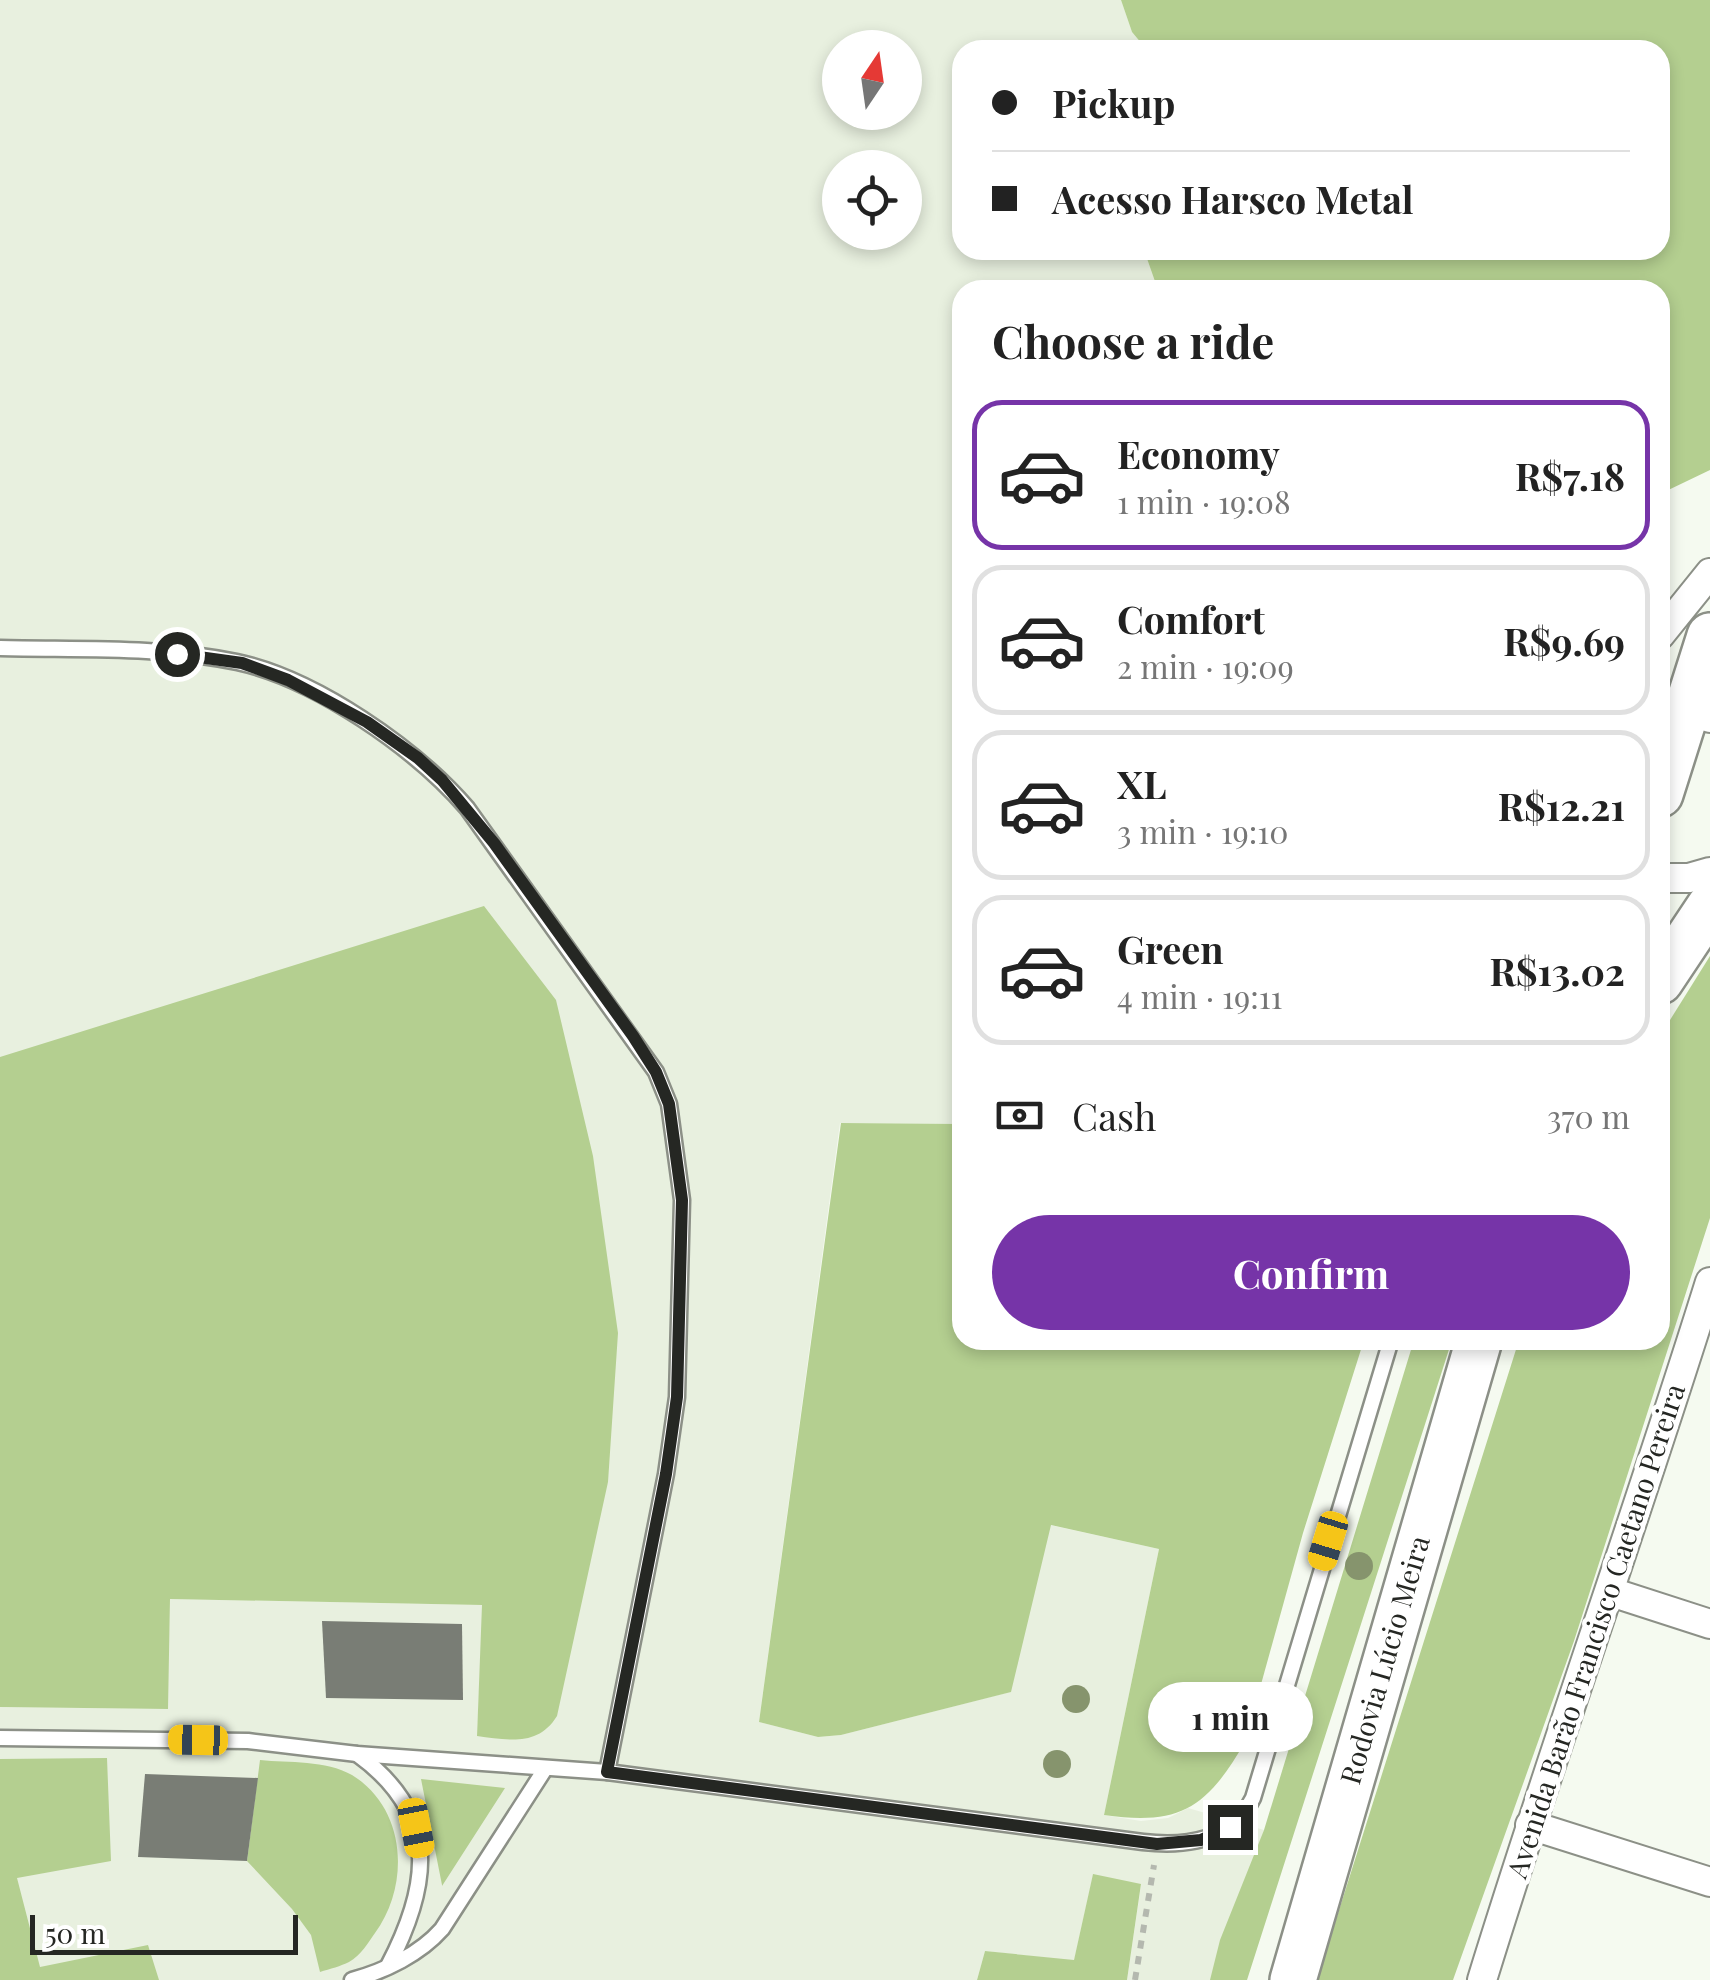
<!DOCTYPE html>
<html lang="en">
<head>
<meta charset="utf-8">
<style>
	:root { --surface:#fff; --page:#f6f6f6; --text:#222; --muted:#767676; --line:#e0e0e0; --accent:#7634a8 }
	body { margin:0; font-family:"Playfair Display",serif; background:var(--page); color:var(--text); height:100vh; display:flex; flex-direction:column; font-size:38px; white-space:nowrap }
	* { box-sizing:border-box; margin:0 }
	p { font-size:32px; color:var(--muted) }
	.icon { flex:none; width:55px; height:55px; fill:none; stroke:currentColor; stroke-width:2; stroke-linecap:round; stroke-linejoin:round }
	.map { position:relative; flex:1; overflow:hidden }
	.sheet { position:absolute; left:952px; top:280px; width:718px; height:1070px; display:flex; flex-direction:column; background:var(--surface); border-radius:30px; box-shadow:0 5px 15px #0003 }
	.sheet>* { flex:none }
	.hud { position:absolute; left:952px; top:40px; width:718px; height:220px; border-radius:30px; box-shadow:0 5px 15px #0003; display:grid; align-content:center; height:220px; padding:0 40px; background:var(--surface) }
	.needle { width:65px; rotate:13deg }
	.tools { position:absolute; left:822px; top:30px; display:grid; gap:20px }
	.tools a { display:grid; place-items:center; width:100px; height:100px; border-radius:50%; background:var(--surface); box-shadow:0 5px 15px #0003; font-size:50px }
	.scale { position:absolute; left:30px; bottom:25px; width:268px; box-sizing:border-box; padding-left:10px; border:5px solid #252723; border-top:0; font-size:28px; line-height:35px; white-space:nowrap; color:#252723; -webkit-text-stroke:8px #fff; paint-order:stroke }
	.end { position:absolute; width:45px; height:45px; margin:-22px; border:12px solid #252723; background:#fff; box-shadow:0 0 0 5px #fff }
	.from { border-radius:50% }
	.bubble { position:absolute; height:70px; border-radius:35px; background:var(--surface); box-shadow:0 5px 15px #0003; font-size:32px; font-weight:700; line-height:70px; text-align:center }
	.car { position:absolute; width:30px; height:60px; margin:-30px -15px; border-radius:12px; box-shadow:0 0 8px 2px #0007; background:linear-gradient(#f5c518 24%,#345 0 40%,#f5c518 0 76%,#345 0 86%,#f5c518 0) }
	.hud b { display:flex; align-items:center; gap:35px; height:95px; font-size:38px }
	.hud b+b { border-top:2px solid var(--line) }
	.hud i { width:25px; height:25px; background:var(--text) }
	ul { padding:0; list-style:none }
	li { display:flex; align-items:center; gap:30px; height:150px; margin:0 20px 15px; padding:0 20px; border:5px solid var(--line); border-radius:30px }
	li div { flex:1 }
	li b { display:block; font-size:38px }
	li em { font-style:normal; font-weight:700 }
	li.current { border-color:var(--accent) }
	li>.icon { width:90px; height:90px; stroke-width:1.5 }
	h2 { padding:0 40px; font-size:45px; line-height:120px }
	.pay { display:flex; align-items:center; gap:25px; height:110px; padding:0 40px; font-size:38px }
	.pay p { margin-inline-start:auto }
	.primary-button { display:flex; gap:20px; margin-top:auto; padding:20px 40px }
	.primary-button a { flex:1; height:115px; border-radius:60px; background:var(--accent); color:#fff; font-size:40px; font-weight:700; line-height:115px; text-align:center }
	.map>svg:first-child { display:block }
	.built { fill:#e8f0df; fill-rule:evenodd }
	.green { fill:#b4cf90 }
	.building { fill:#797d75 }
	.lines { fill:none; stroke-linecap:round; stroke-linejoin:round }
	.service-casing { stroke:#8c9087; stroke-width:19 }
	.minor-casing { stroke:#8c9087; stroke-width:32 }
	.trunk-casing { stroke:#8c9087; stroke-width:50 }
	.path { stroke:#b4b8af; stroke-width:6; stroke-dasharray:8 8; stroke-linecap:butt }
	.service { stroke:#fff; stroke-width:14 }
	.minor { stroke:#fff; stroke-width:28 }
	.trunk { stroke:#fff; stroke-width:45 }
	.tree { fill:#86946d }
	.route { stroke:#252723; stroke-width:12 }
	.labels { text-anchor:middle; stroke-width:9; stroke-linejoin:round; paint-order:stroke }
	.street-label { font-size:28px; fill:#252723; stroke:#fff }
</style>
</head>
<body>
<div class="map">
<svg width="1710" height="1980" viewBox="0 0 1710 1980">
	<rect width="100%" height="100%" fill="#f5faf0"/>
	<!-- built -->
	<path class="built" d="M 0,0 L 1121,0 L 1132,32 L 1147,50 L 962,50 L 962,250 L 1144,250 L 1158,290 L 962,290 L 962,1124 L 840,1123 L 759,1722 L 818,1737 L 841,1735 L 1010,1692 L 1050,1525 L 1159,1549 L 1104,1815 L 1141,1821 L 1168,1818 L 1188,1808 L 1264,1830 L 1215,1980 L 1127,1980 L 1141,1885 L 1093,1875 L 1074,1961 L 985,1951 L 977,1980 L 0,1980 L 0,1707 L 167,1709 L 170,1599 L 483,1605 L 477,1736 L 608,1482 L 0,1057 ZM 840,48 L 905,48 L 905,112 L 840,112 ZM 840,168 L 905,168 L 905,232 L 840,232 Z"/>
	<!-- green -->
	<g class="green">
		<path d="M 1121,0 L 1710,0 L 1710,470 L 1660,494 L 1660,290 L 1158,290 L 1144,250 L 1660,250 L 1660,50 L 1147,50 L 1132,32 Z"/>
		<path d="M 484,906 L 556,1000 L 593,1156 L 618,1333 L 608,1482 L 557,1716 C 538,1747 508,1740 477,1736 L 482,1605 L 170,1599 L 168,1709 L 0,1707 L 0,1057 Z"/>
		<path d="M 1710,956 L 1710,1218 L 1574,1641 L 1453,1980 L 1317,1980 L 1519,1340 L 1660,1340 L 1660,1036 Z"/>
		<path d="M 841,1123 L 962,1124 L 962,1340 L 1364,1340 L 1303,1533 L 1245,1742 C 1207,1808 1180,1826 1104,1815 L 1159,1549 L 1051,1525 L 1011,1692 L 841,1735 L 818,1737 L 759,1722 Z"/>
		<path d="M 1414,1340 L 1452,1340 L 1247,1980 L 1210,1980 L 1220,1940 L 1264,1830 Z"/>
		<path d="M 107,1758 L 111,1861 L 17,1878 L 40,1967 L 148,1945 L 159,1980 L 0,1980 L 0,1759 Z"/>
		<path d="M 260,1760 C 289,1763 326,1760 352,1775 C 407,1809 410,1885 375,1933 C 368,1943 361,1955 349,1962 C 341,1966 330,1969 320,1972 L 311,1935 L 292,1909 L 247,1861 Z"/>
		<path d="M 421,1779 L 505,1788 L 442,1886 L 442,1885 Z"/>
		<path d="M 1093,1874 L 1141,1884 L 1127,1980 L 977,1980 L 985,1951 L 1074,1960 Z"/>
	</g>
	<!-- building -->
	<g class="building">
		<path d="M 322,1621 L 462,1624 L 463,1700 L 326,1698 Z"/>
		<path d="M 145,1774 L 258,1778 L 247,1861 L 138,1857 Z"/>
	</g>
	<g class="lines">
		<!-- service casing -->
		<g class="service-casing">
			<g id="service">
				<path d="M 0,648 C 78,650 160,646 237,662 C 316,679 415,748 467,808 L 656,1072 L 669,1104 L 682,1200 L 677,1397 L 666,1474 L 607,1772"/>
				<path d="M 0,1738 L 248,1741 L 357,1754 L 607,1772 L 1143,1842 C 1187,1847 1231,1841 1253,1798 L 1391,1340"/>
				<path d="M 357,1754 C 440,1814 431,1884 388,1966"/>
				<path d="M 352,1980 C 385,1971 420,1954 442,1929 L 545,1769"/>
			</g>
		</g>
		<!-- minor casing -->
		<g class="minor-casing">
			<g id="minor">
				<path d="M 1660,635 L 1710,573"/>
				<path d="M 1660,702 L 1710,718"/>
				<path d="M 1660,878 L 1689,878 L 1710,872"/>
				<path d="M 1611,1592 L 1710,1624"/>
				<path d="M 1530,1825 L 1710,1882"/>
				<path d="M 1482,1980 C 1554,1746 1637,1516 1710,1282"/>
			</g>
		</g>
		<!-- trunk casing -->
		<g class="trunk-casing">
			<g id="trunk">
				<path d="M 1660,794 L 1710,636"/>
				<path d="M 1660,981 L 1710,906"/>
				<path d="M 1293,1980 L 1479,1340"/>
			</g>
		</g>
		<!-- path -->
		<path class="path" d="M 1135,1980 L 1154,1865"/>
		<!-- service -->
		<use href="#service" class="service"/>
		<!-- minor -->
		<use href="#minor" class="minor"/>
		<!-- trunk -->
		<use href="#trunk" class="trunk"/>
	</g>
	<!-- trees -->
	<g class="tree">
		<circle cx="1359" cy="1566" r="14"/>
		<circle cx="1076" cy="1699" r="14"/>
		<circle cx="1057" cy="1764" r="14"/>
	</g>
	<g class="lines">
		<!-- route -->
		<path class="route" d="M 177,654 L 242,663 L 288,680 L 367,722 L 418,758 L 442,780 L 494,843 L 633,1036 L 656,1072 L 669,1104 L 682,1200 L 677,1397 L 666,1474 L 607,1772 L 1157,1844 L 1201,1840 L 1230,1827"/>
	</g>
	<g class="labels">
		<!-- street labels -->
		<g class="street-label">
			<text transform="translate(1596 1631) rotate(-72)" y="10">Avenida Barão Francisco Caetano Pereira</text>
			<text transform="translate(1385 1660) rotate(-74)" y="10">Rodovia Lúcio Meira</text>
		</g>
	</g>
</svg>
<div class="tools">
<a><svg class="needle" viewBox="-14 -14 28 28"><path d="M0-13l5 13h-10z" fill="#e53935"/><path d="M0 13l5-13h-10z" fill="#767676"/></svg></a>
<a><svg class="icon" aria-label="locate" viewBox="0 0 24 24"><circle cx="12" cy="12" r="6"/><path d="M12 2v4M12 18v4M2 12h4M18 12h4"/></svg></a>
</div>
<div class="scale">50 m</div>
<i class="end from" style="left:177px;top:654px"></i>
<i class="end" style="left:1230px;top:1827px"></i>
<div class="bubble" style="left:1148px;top:1682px;width:165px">1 min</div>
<i class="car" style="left:1328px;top:1541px;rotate:197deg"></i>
<i class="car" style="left:198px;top:1740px;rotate:271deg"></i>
<i class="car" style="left:416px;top:1828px;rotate:169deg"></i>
<div class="hud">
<b><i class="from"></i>Pickup</b>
<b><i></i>Acesso Harsco Metal</b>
</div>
<section class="sheet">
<h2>Choose a ride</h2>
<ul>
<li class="current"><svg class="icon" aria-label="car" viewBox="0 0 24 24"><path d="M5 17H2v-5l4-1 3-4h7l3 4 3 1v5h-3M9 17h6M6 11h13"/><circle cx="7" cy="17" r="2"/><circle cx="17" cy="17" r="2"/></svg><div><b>Economy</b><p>1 min · 19:08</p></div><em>R$7.18</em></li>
<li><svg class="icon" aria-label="car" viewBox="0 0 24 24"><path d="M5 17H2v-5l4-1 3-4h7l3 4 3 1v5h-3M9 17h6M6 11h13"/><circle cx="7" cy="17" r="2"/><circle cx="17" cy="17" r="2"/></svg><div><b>Comfort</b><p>2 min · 19:09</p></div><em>R$9.69</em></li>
<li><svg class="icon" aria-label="car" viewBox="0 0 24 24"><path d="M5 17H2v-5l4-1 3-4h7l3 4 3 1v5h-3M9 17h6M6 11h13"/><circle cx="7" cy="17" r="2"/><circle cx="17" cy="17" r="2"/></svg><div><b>XL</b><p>3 min · 19:10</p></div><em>R$12.21</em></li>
<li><svg class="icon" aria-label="car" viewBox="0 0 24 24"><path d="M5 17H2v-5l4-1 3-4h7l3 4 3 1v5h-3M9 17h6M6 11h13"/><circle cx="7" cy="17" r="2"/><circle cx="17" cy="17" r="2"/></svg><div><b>Green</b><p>4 min · 19:11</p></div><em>R$13.02</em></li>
</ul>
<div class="pay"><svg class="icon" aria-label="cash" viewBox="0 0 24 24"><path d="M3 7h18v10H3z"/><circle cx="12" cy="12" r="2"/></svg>Cash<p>370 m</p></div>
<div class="primary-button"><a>Confirm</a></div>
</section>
</div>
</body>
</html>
